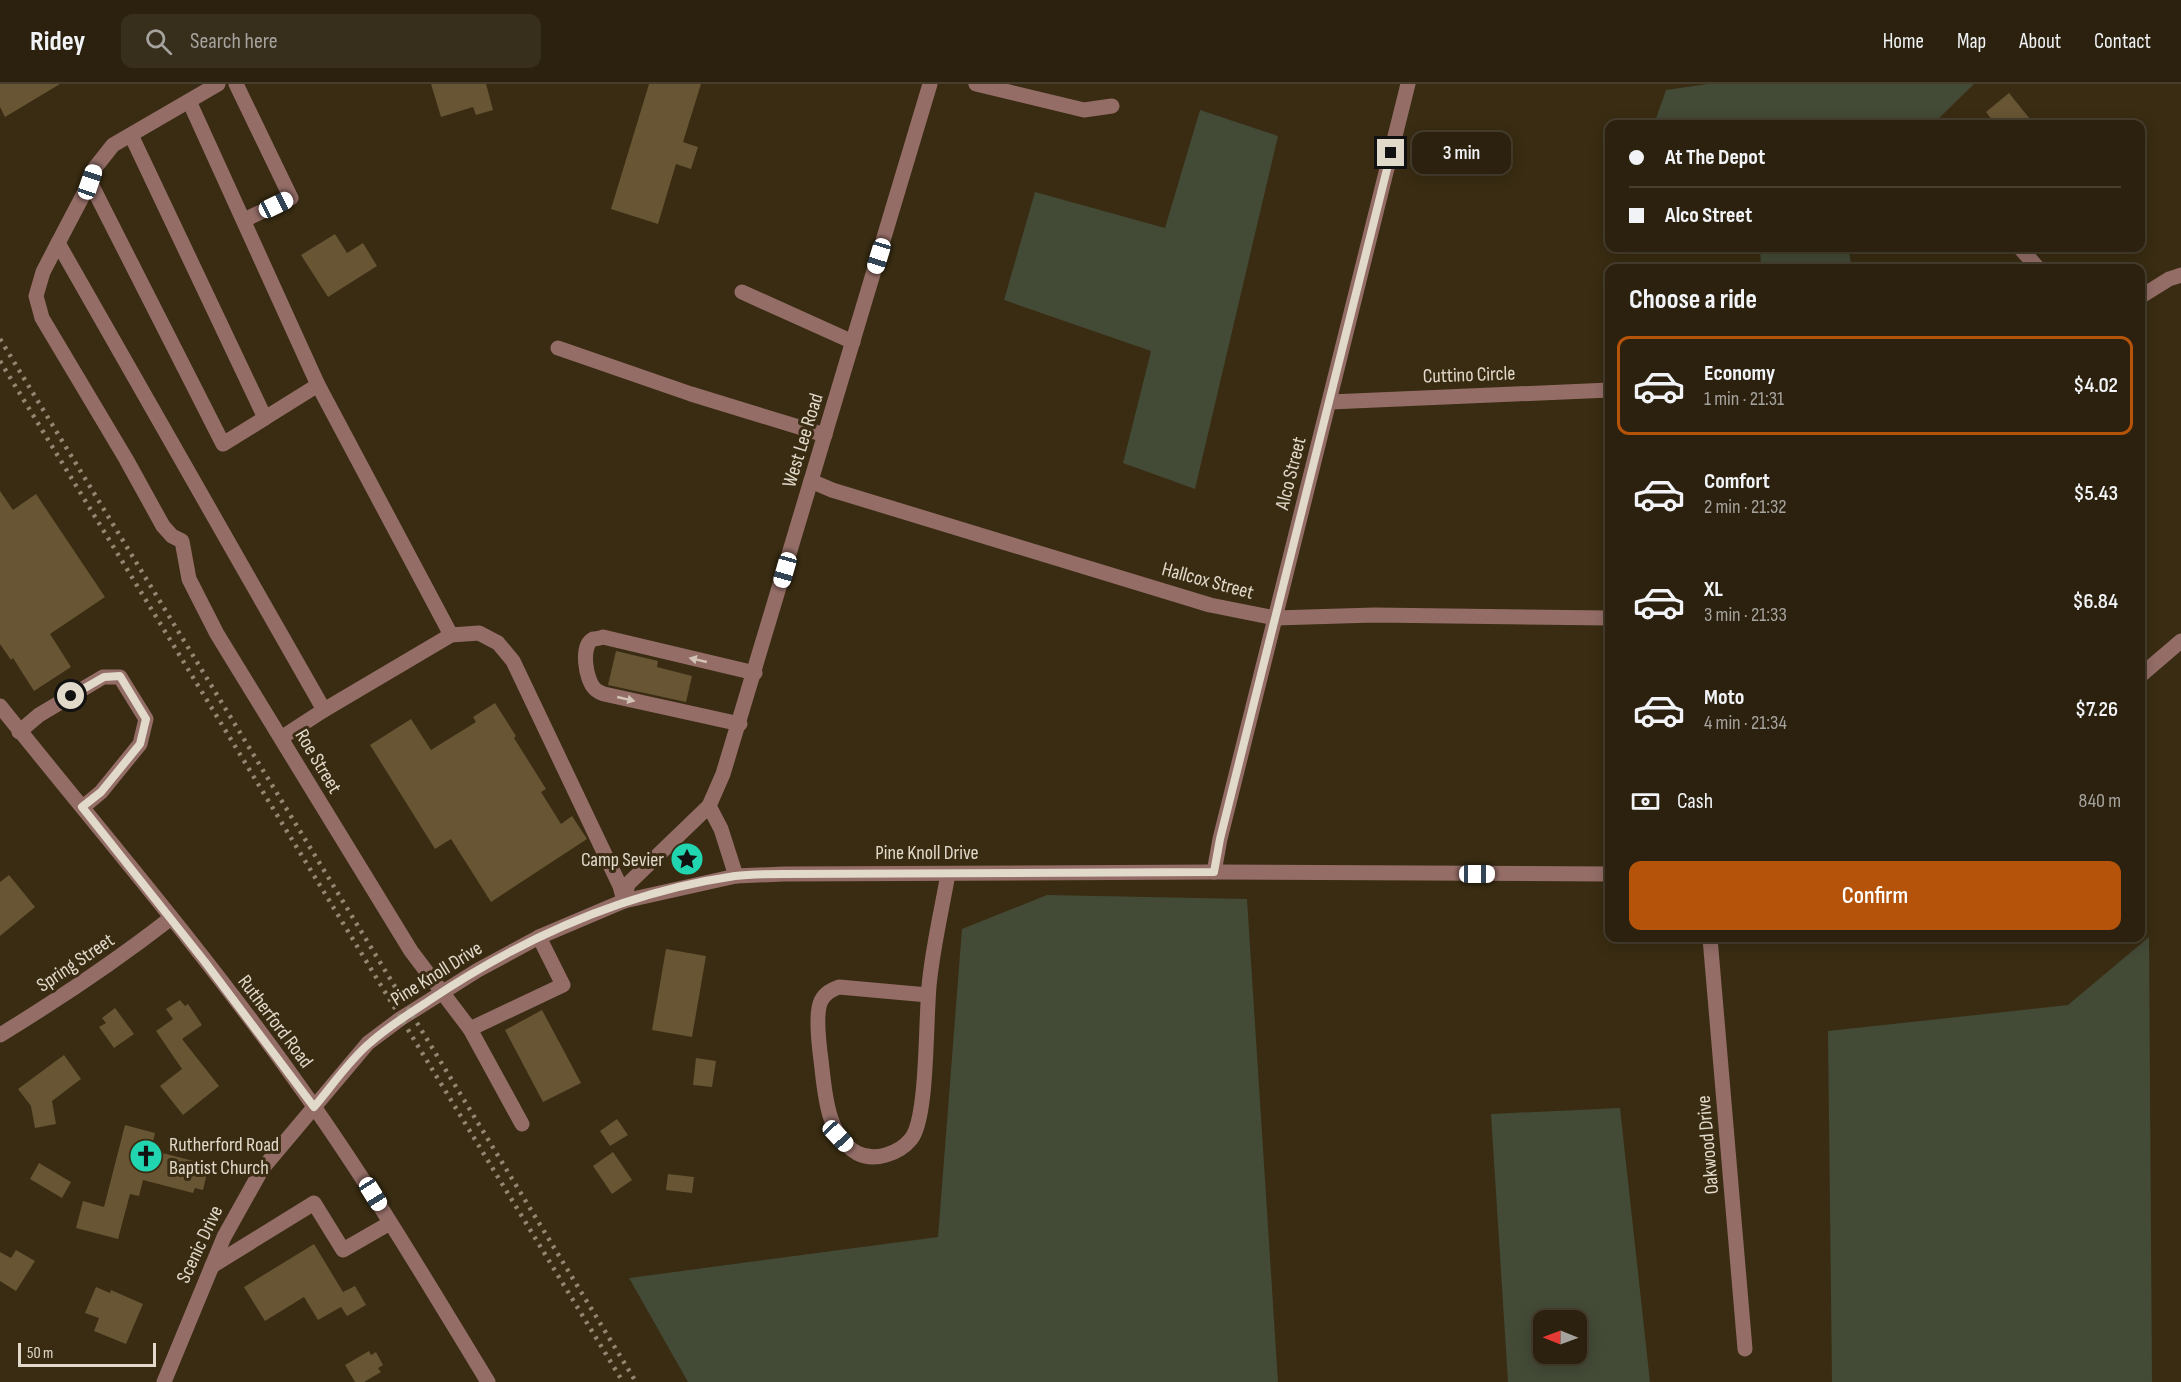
<!DOCTYPE html>
<html lang="en">
<head>
<meta charset="utf-8">
<style>
	:root { --surface:#2b210e; --page:#372e1c; --text:#f1f3f6; --muted:#a6a39e; --line:#473e2e; --accent:#b45309 }
	body { margin:0; font-family:"Sofia Sans Condensed",sans-serif; background:var(--page); color:var(--text); height:100vh; display:flex; flex-direction:column; font-size:22px; white-space:nowrap }
	* { box-sizing:border-box; margin:0 }
	p { font-size:20px; color:var(--muted) }
	.icon { flex:none; width:33px; height:33px; fill:none; stroke:currentColor; stroke-width:2; stroke-linecap:round; stroke-linejoin:round }
	.map { position:relative; flex:1; overflow:hidden }
	.sheet { position:absolute; left:1605px; top:180px; width:540px; height:678px; display:flex; flex-direction:column; background:var(--surface); border-radius:12px; box-shadow:0 3px 15px #0003,0 0 0 2px var(--line) }
	.sheet>* { flex:none }
	.banner { position:absolute; left:1605px; top:36px; width:540px; height:132px; border-radius:12px; box-shadow:0 3px 15px #0003,0 0 0 2px var(--line); display:grid; align-content:center; height:132px; padding:0 24px; background:var(--surface) }
	.needle { width:39px; rotate:271deg }
	.buttons { position:absolute; left:1533px; top:1226px; display:grid; gap:12px }
	.buttons a { display:grid; place-items:center; width:54px; height:54px; border-radius:12px; background:var(--surface); box-shadow:0 3px 15px #0003,0 0 0 2px var(--line); font-size:30px }
	.scale { position:absolute; left:18px; bottom:15px; width:138px; box-sizing:border-box; padding-left:6px; border:3px solid #e1d9ca; border-top:0; font-size:16px; line-height:21px; white-space:nowrap; color:#e1d9ca; -webkit-text-stroke:4px #392c12; paint-order:stroke }
	.end { position:absolute; width:27px; height:27px; margin:-14px; border:8px solid #e1d9ca; background:#111; box-shadow:0 0 0 3px #111 }
	.from { border-radius:50% }
	.bubble { position:absolute; height:42px; border-radius:12px; background:var(--surface); box-shadow:0 3px 15px #0003,0 0 0 2px var(--line); font-size:20px; font-weight:600; line-height:42px; text-align:center }
	.car { position:absolute; width:18px; height:36px; margin:-18px -9px; border-radius:8px; box-shadow:0 0 4px 2px #0007; background:linear-gradient(#fff 24%,#345 0 40%,#fff 0 76%,#345 0 86%,#fff 0) }
	.banner b { display:flex; align-items:center; gap:21px; height:57px; font-size:22px }
	.banner b+b { border-top:2px solid var(--line) }
	.banner i { width:15px; height:15px; background:var(--text) }
	ul { padding:0; list-style:none }
	li { display:flex; align-items:center; gap:18px; height:99px; margin:0 12px 9px; padding:0 12px; border:3px solid transparent; border-radius:12px }
	li div { flex:1 }
	li b { display:block; font-size:22px }
	li em { font-style:normal; font-weight:600 }
	li.selected { border-color:var(--accent) }
	li>.icon { width:54px; height:54px; stroke-width:1.5 }
	h2 { padding:0 24px; font-size:27px; line-height:72px }
	.pay { display:flex; align-items:center; gap:15px; height:66px; padding:0 24px; font-size:22px }
	.pay p { margin-inline-start:auto }
	.cta { display:flex; gap:12px; margin-top:auto; padding:12px 24px }
	.cta a { flex:1; height:69px; border-radius:12px; background:var(--accent); color:#fff; font-size:24px; font-weight:600; line-height:69px; text-align:center }
	header { display:flex; align-items:center; gap:36px; box-sizing:border-box; height:84px; padding:0 30px; background:var(--surface); border-bottom:2px solid var(--line) }
	header strong { font-size:28px }
	nav { display:flex; gap:33px; margin-inline-start:auto; font-size:21px }
	.search { width:420px; height:54px; background:var(--page); display:flex; align-items:center; gap:15px; box-sizing:border-box; padding:0 21px; border-radius:12px; color:var(--muted); font-size:22px }
	.map>svg:first-child { display:block }
	.green { fill:#434a36; fill-rule:evenodd }
	.building { fill:#675534 }
	.lines { fill:none; stroke-linecap:round; stroke-linejoin:round }
	.minor { stroke:#946d67; stroke-width:15 }
	.rail { stroke:#928773; stroke-width:4.5; stroke-dasharray:3 6; stroke-linecap:butt }
	.oneway { fill:#d2c3b6 }
	.route { stroke:#e1d9ca; stroke-width:8 }
	.labels { text-anchor:middle; stroke-width:6; stroke-linejoin:round; paint-order:stroke }
	.street-label { font-size:20px; fill:#e1d9ca; stroke:#392c12 }
	.poi-label { font-size:20px; fill:#e1d9ca; stroke:#392c12; text-anchor:end }
</style>
</head>
<body>
<header>
<strong>Ridey</strong>
<div class="search"><svg class="icon" aria-label="search" viewBox="0 0 24 24"><circle cx="10" cy="10" r="6"/><path d="M15 15l6 6"/></svg>Search here</div>
<nav><a>Home</a><a>Map</a><a>About</a><a>Contact</a></nav>
</header>
<div class="map">
<svg width="2181" height="1298" viewBox="0 0 2181 1298">
	<rect width="100%" height="100%" fill="#392c12"/>
	<!-- green -->
	<g class="green">
		<path d="M 1708,0 L 1974,0 L 1933,40 L 1654,40 L 1666,6 Z"/>
		<path d="M 1200,26 L 1278,52 L 1195,405 L 1123,379 L 1151,267 L 1004,216 L 1035,108 L 1165,144 Z"/>
		<path d="M 1760,164 L 1848,164 L 1852,184 L 1761,184 Z"/>
		<path d="M 1047,811 L 1247,815 L 1278,1298 L 688,1298 L 629,1194 L 938,1153 L 962,845 Z"/>
		<path d="M 2149,853 L 2152,1298 L 1832,1298 L 1828,947 L 2068,921 Z"/>
		<path d="M 1620,1024 L 1650,1298 L 1508,1298 L 1491,1030 ZM 1544,1236 L 1576,1236 L 1576,1269 L 1544,1269 Z"/>
	</g>
	<!-- building -->
	<g class="building">
		<path d="M 0,0 L 60,0 L 5,33 L 0,23 Z"/>
		<path d="M 431,0 L 486,0 L 493,26 L 476,31 L 473,23 L 441,33 Z"/>
		<path d="M 649,0 L 701,0 L 683,58 L 698,63 L 691,85 L 676,80 L 658,140 L 611,125 Z"/>
		<path d="M 2009,9 L 2034,40 L 1995,40 L 1986,28 Z"/>
		<path d="M 335,150 L 347,169 L 363,159 L 377,182 L 328,213 L 301,171 Z"/>
		<path d="M 0,407 L 13,426 L 36,410 L 105,513 L 50,550 L 71,583 L 34,607 L 13,574 L 11,576 L 0,560 Z"/>
		<path d="M 616,567 L 658,577 L 657,583 L 692,592 L 686,618 L 608,601 Z"/>
		<path d="M 495,619 L 516,652 L 514,654 L 546,705 L 541,708 L 561,740 L 572,732 L 587,755 L 491,818 L 451,755 L 435,765 L 370,661 L 411,635 L 431,666 L 476,638 L 473,633 Z"/>
		<path d="M 9,791 L 35,823 L 0,852 L 0,798 Z"/>
		<path d="M 666,865 L 706,872 L 692,953 L 652,946 Z"/>
		<path d="M 180,916 L 185,922 L 188,920 L 202,941 L 182,955 L 219,1002 L 183,1031 L 160,1002 L 182,985 L 156,947 L 173,935 L 166,925 Z"/>
		<path d="M 115,924 L 134,950 L 114,964 L 99,943 L 106,939 L 102,934 Z"/>
		<path d="M 542,926 L 581,999 L 543,1018 L 505,946 Z"/>
		<path d="M 64,971 L 81,995 L 52,1017 L 56,1040 L 35,1044 L 31,1022 L 18,1005 Z"/>
		<path d="M 696,974 L 716,977 L 712,1003 L 693,1001 Z"/>
		<path d="M 617,1035 L 628,1051 L 610,1062 L 600,1047 Z"/>
		<path d="M 125,1041 L 155,1049 L 151,1066 L 201,1079 L 199,1087 L 207,1089 L 203,1106 L 195,1104 L 193,1109 L 143,1096 L 139,1112 L 130,1110 L 118,1155 L 76,1144 L 83,1117 L 104,1123 Z"/>
		<path d="M 613,1068 L 632,1096 L 612,1110 L 593,1082 Z"/>
		<path d="M 39,1079 L 71,1098 L 62,1114 L 30,1095 Z"/>
		<path d="M 668,1090 L 694,1093 L 692,1109 L 666,1106 Z"/>
		<path d="M 314,1160 L 343,1208 L 355,1202 L 366,1221 L 347,1232 L 341,1223 L 318,1236 L 304,1213 L 265,1237 L 244,1203 Z"/>
		<path d="M 16,1166 L 35,1177 L 16,1207 L 0,1197 L 0,1168 L 11,1174 Z"/>
		<path d="M 96,1203 L 110,1209 L 111,1206 L 143,1220 L 126,1260 L 94,1247 L 99,1234 L 85,1229 Z"/>
		<path d="M 369,1267 L 371,1271 L 376,1268 L 383,1281 L 378,1284 L 381,1288 L 364,1298 L 355,1298 L 345,1281 Z"/>
	</g>
	<g class="lines">
		<!-- minor -->
		<g class="minor">
			<path d="M 236,0 L 291,114 L 244,136"/>
			<path d="M 976,0 L 1084,26 L 1112,22"/>
			<path d="M 131,51 L 265,334 L 318,301 L 189,17"/>
			<path d="M 90,98 L 223,360 L 265,334"/>
			<path d="M 58,159 L 90,98 L 94,85 L 113,61 L 218,0"/>
			<path d="M 2020,164 L 2038,184"/>
			<path d="M 742,208 L 853,258"/>
			<path d="M 2140,213 L 2169,195 L 2181,191"/>
			<path d="M 558,264 L 691,310 L 825,351"/>
			<path d="M 318,301 L 451,551"/>
			<path d="M 1330,318 L 1610,306"/>
			<path d="M 811,397 L 832,406 L 1210,521 L 1275,534 L 1374,531 L 1610,534"/>
			<path d="M 2140,592 L 2181,557"/>
			<path d="M 0,622 C 100,747 205,869 298,1000 C 367,1096 427,1198 488,1298"/>
			<path d="M 324,626 L 451,551 L 479,549 L 498,559 L 513,577 L 620,802 L 624,817"/>
			<path d="M 740,640 L 604,610 C 603,610 595,606 595,605 C 586,597 580,562 593,555 C 594,555 602,554 603,553 L 755,589"/>
			<path d="M 19,648 L 39,631 L 103,593 L 120,593 L 146,635 L 140,660 L 101,708 L 83,723"/>
			<path d="M 281,654 L 324,626 L 58,159 L 43,188 L 36,212 L 42,234 L 126,375 L 163,442 L 172,452 L 182,457 L 189,495 L 217,550 L 411,867 L 470,945 L 563,901 L 539,853"/>
			<path d="M 709,722 L 721,745 L 736,792"/>
			<path d="M 1214,788 L 1220,755 L 1408,0"/>
			<path d="M 624,817 L 628,800 L 709,722 L 723,690 L 930,0"/>
			<path d="M 1710,854 L 1745,1265"/>
			<path d="M 928,911 L 839,903 C 831,906 825,909 821,917 C 815,929 819,961 821,976 C 825,1008 826,1051 857,1069 C 874,1078 899,1070 911,1055 C 929,1033 925,927 930,893 C 934,858 942,824 948,790"/>
			<path d="M 470,945 L 522,1040"/>
			<path d="M 0,951 C 59,915 116,877 171,834"/>
			<path d="M 212,1182 L 314,1119 L 343,1166 L 390,1139"/>
			<path d="M 164,1298 L 224,1153 L 262,1085 L 368,959 L 400,935 L 478,886 L 539,853 L 624,817 L 736,792 L 784,790 L 1214,788 L 1610,790"/>
		</g>
		<!-- rail -->
		<g class="rail">
			<path d="M 0,255 L 636,1298"/>
			<path d="M 0,277 L 623,1298"/>
		</g>
	</g>
	<!-- one-way arrows -->
	<defs><path id="oneway-solid" d="M-6-.8H1V-3.2L6.5 0L1 3.2V.8H-6Z" transform="scale(1.5)"/></defs>
	<g class="oneway">
		<use href="#oneway-solid" transform="translate(698 576) rotate(-167)"/>
		<use href="#oneway-solid" transform="translate(626 615) rotate(13)"/>
	</g>
	<g class="lines">
		<!-- route -->
		<path class="route" d="M 71,612 L 104,593 L 120,592 L 146,635 L 140,660 L 101,708 L 82,723 L 205,878 L 314,1023 C 331,1003 351,974 371,958 C 389,942 410,929 430,916 C 521,855 625,808 735,792 C 751,790 768,790 784,790 L 1214,788 L 1220,755 L 1391,69"/>
	</g>
	<!-- icons -->
	<defs>
		<g id="sight-disc" transform="scale(1.725)"><circle r="9.5" fill="#20d5b0" stroke="#392c12"/><path d="M0-6L1.8-2.2L6-1.7L2.9 1.2L3.7 5.4L0 3.3L-3.7 5.4L-2.9 1.2L-6-1.7L-1.8-2.2Z" fill="#111"/></g>
		<g id="church-disc" transform="scale(1.725)"><circle r="9.5" fill="#20d5b0" stroke="#392c12"/><path d="M-1.2-6h2.4v3.5h3.3v2.4h-3.3V6h-2.4V-.1h-3.3v-2.4h3.3Z" fill="#111"/></g>
	</defs>
	<g fill-rule="evenodd">
		<use href="#sight-disc" x="687" y="775"/>
		<use href="#church-disc" x="146" y="1072"/>
	</g>
	<g class="labels">
		<!-- street labels -->
		<g class="street-label">
			<text transform="translate(1469 290) rotate(-2)" y="7">Cuttino Circle</text>
			<text transform="translate(802 356) rotate(-73)" y="7">West Lee Road</text>
			<text transform="translate(1290 389) rotate(-76)" y="7">Alco Street</text>
			<text transform="translate(1208 496) rotate(15)" y="7">Hallcox Street</text>
			<text transform="translate(319 677) rotate(59)" y="7">Roe Street</text>
			<text x="927" y="775">Pine Knoll Drive</text>
			<text transform="translate(75 878) rotate(-34)" y="7">Spring Street</text>
			<text transform="translate(436 889) rotate(-32)" y="7">Pine Knoll Drive</text>
			<text transform="translate(276 937) rotate(53)" y="7">Rutherford Road</text>
			<text transform="translate(1707 1061) rotate(-95)" y="7">Oakwood Drive</text>
			<text transform="translate(199 1160) rotate(-65)" y="7">Scenic Drive</text>
		</g>
		<!-- poi labels -->
		<g class="poi-label">
			<text x="664" y="782">Camp Sevier</text>
			<text x="169" y="1067" text-anchor="start">Rutherford Road<tspan x="169" dy="23">Baptist Church</tspan></text>
		</g>
	</g>
</svg>
<div class="buttons">
<a><svg class="needle" viewBox="-14 -14 28 28"><path d="M0-13l5 13h-10z" fill="#e53935"/><path d="M0 13l5-13h-10z" fill="#a6a39e"/></svg></a>
</div>
<div class="scale">50 m</div>
<i class="end from" style="left:71px;top:612px"></i>
<i class="end" style="left:1391px;top:69px"></i>
<div class="bubble" style="left:1412px;top:48px;width:99px">3 min</div>
<i class="car" style="left:90px;top:98px;rotate:19deg"></i>
<i class="car" style="left:276px;top:121px;rotate:64deg"></i>
<i class="car" style="left:879px;top:172px;rotate:197deg"></i>
<i class="car" style="left:785px;top:486px;rotate:196deg"></i>
<i class="car" style="left:1477px;top:790px;rotate:90deg"></i>
<i class="car" style="left:838px;top:1052px;rotate:137deg"></i>
<i class="car" style="left:373px;top:1110px;rotate:148deg"></i>
<div class="banner">
<b><i class="from"></i>At The Depot</b>
<b><i></i>Alco Street</b>
</div>
<section class="sheet">
<h2>Choose a ride</h2>
<ul>
<li class="selected"><svg class="icon" aria-label="car" viewBox="0 0 24 24"><path d="M5 17H2v-5l4-1 3-4h7l3 4 3 1v5h-3M9 17h6M6 11h13"/><circle cx="7" cy="17" r="2"/><circle cx="17" cy="17" r="2"/></svg><div><b>Economy</b><p>1 min · 21:31</p></div><em>$4.02</em></li>
<li><svg class="icon" aria-label="car" viewBox="0 0 24 24"><path d="M5 17H2v-5l4-1 3-4h7l3 4 3 1v5h-3M9 17h6M6 11h13"/><circle cx="7" cy="17" r="2"/><circle cx="17" cy="17" r="2"/></svg><div><b>Comfort</b><p>2 min · 21:32</p></div><em>$5.43</em></li>
<li><svg class="icon" aria-label="car" viewBox="0 0 24 24"><path d="M5 17H2v-5l4-1 3-4h7l3 4 3 1v5h-3M9 17h6M6 11h13"/><circle cx="7" cy="17" r="2"/><circle cx="17" cy="17" r="2"/></svg><div><b>XL</b><p>3 min · 21:33</p></div><em>$6.84</em></li>
<li><svg class="icon" aria-label="car" viewBox="0 0 24 24"><path d="M5 17H2v-5l4-1 3-4h7l3 4 3 1v5h-3M9 17h6M6 11h13"/><circle cx="7" cy="17" r="2"/><circle cx="17" cy="17" r="2"/></svg><div><b>Moto</b><p>4 min · 21:34</p></div><em>$7.26</em></li>
</ul>
<div class="pay"><svg class="icon" aria-label="cash" viewBox="0 0 24 24"><path d="M3 7h18v10H3z"/><circle cx="12" cy="12" r="2"/></svg>Cash<p>840 m</p></div>
<div class="cta"><a>Confirm</a></div>
</section>
</div>
</body>
</html>
